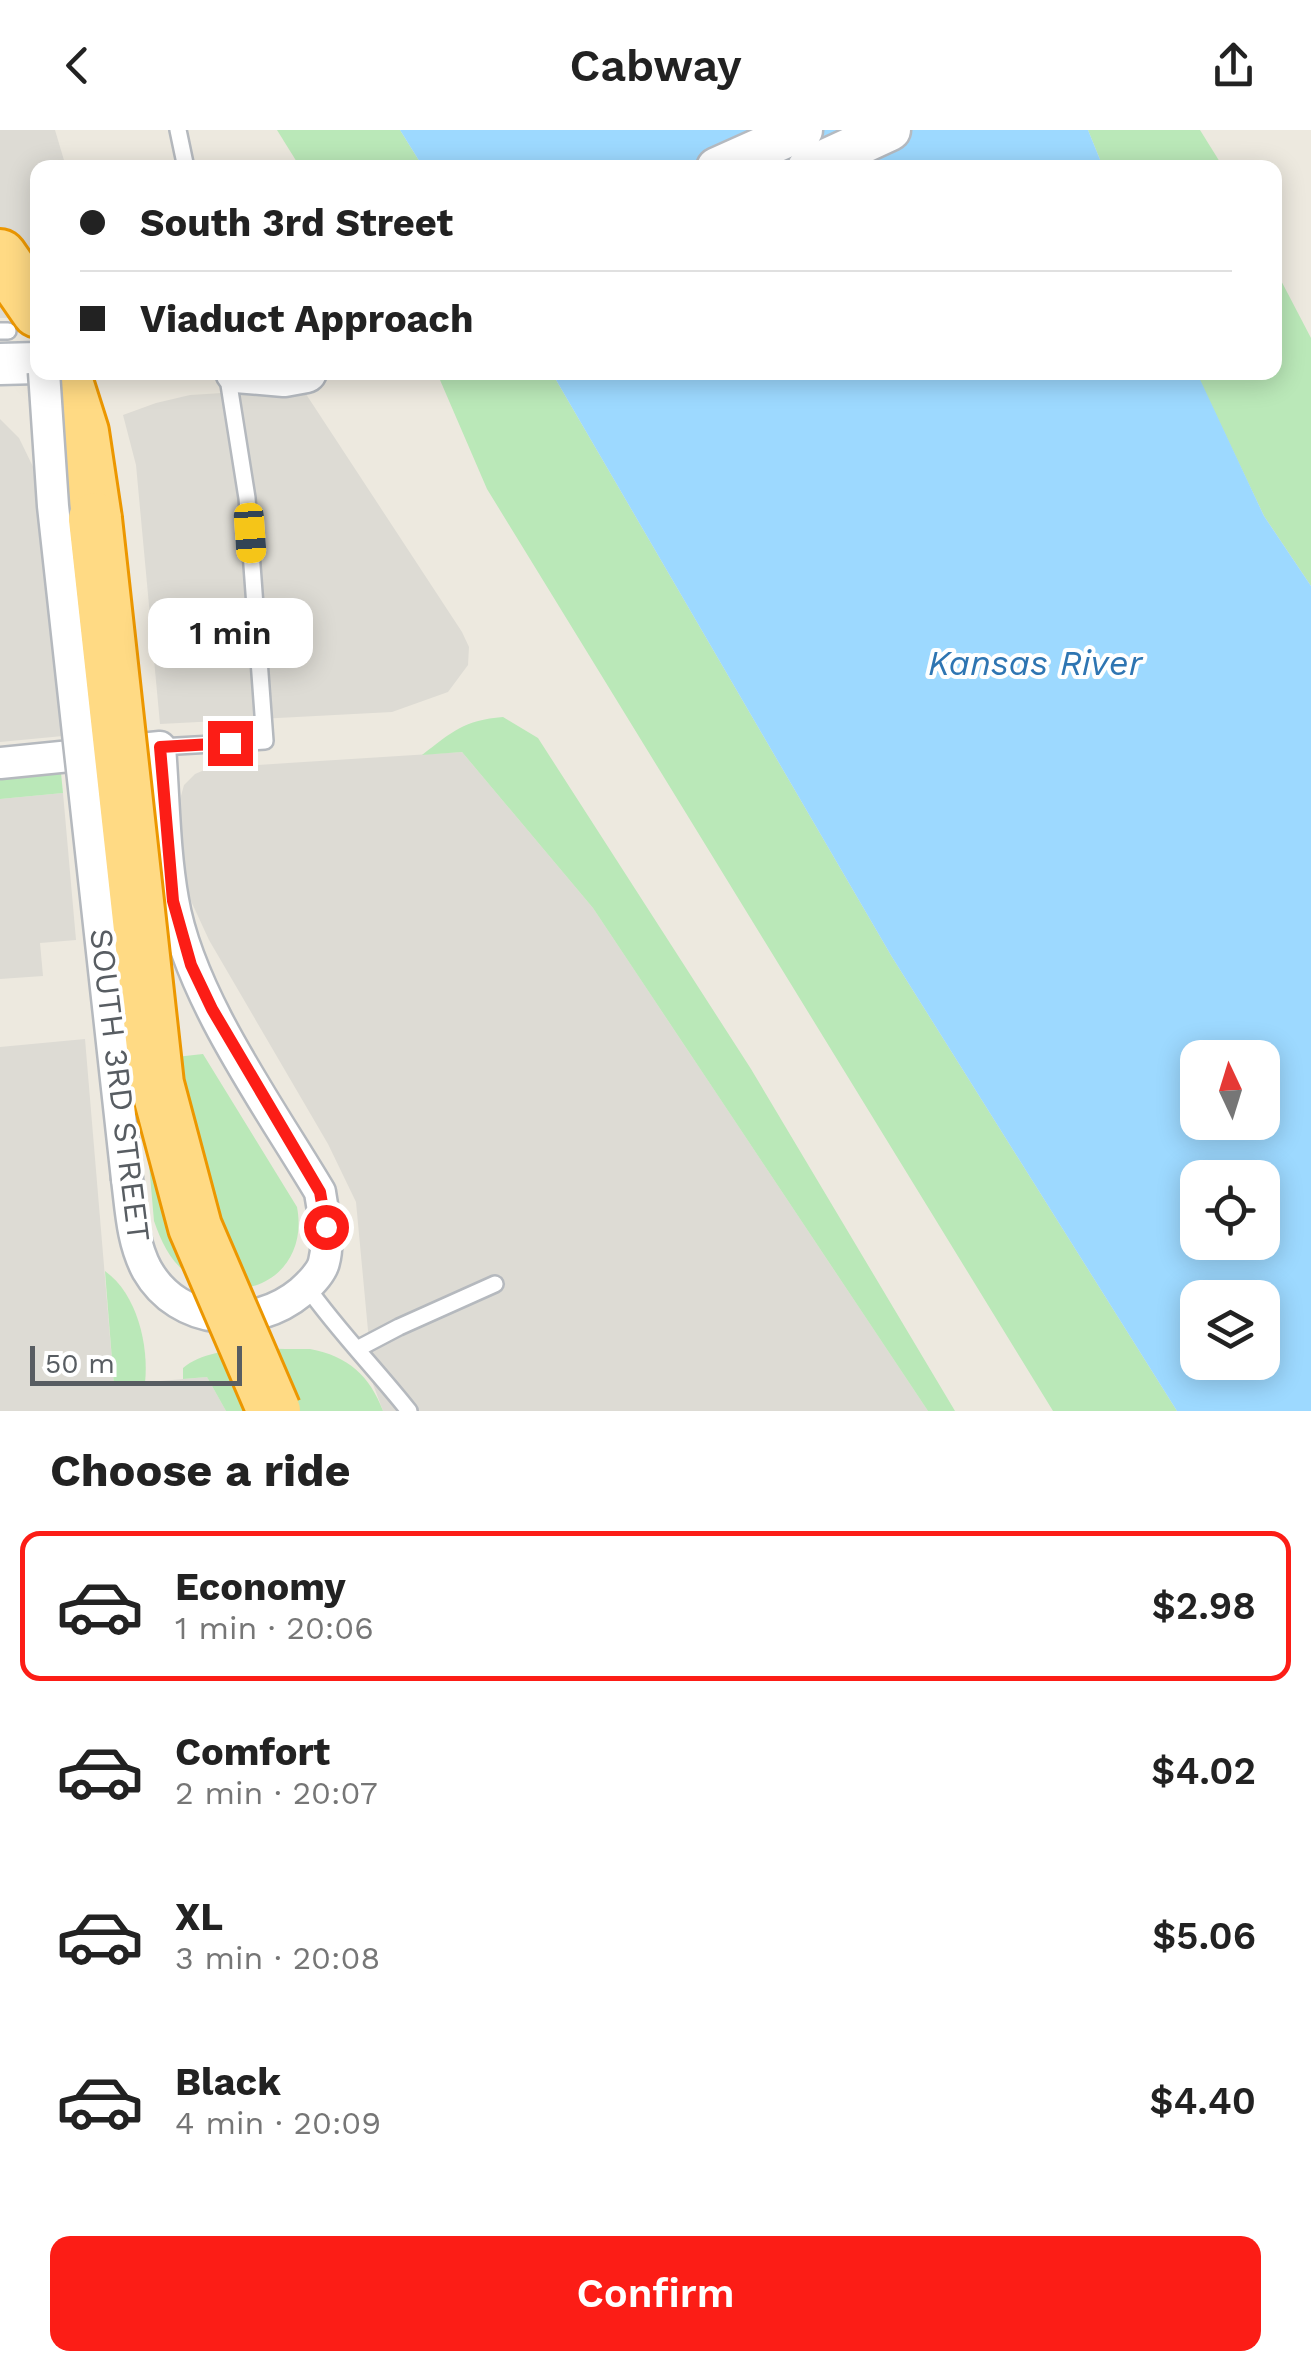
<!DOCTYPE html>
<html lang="en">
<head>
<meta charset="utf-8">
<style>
	:root { --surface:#fff; --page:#f2f2f2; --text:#222; --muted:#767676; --line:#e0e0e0; --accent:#fc1d16 }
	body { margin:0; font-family:"Work Sans",sans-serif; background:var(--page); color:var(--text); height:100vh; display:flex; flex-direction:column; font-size:38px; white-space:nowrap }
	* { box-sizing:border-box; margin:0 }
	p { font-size:32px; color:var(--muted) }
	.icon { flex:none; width:55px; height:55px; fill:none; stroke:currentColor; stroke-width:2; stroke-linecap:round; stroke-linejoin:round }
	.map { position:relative; height:1281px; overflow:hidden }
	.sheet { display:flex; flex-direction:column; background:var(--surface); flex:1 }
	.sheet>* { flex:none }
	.hud { position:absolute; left:30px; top:30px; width:1252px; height:220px; border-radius:20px; box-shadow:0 5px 25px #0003; display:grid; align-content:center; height:220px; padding:0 50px; background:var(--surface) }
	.needle { width:65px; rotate:356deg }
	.buttons { position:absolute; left:1180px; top:910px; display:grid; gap:20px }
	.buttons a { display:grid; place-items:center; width:100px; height:100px; border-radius:20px; background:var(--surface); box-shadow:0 5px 25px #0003; font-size:50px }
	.scale { position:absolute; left:30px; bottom:25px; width:212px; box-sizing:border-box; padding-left:10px; border:5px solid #585d62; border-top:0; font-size:28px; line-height:35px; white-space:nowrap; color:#585d62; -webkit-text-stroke:8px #fff; paint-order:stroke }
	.end { position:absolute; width:45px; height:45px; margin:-22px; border:12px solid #fc1d16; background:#fff; box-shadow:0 0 0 5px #fff }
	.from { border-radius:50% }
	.bubble { position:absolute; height:70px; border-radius:20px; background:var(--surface); box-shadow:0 5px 25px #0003; font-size:32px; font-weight:600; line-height:70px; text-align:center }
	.car { position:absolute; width:30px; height:60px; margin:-30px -15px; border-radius:12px; box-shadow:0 0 8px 2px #0007; background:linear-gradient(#f5c518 24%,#345 0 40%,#f5c518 0 76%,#345 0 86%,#f5c518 0) }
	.hud b { display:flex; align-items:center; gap:35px; height:95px; font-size:38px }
	.hud b+b { border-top:2px solid var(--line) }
	.hud i { width:25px; height:25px; background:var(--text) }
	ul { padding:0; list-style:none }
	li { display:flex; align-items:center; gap:30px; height:150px; margin:0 20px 15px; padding:0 30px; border:5px solid transparent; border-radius:20px }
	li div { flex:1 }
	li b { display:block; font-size:38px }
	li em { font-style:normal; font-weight:600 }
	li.on { border-color:var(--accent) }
	li>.icon { width:90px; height:90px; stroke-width:1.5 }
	h2 { padding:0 50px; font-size:45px; line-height:120px }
	.cta { display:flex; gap:20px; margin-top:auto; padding:20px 50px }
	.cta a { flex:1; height:115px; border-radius:20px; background:var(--accent); color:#fff; font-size:40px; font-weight:600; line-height:115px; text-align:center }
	header { display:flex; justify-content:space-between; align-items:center; height:130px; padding:0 50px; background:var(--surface); font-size:45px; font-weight:600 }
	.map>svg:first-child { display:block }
	.industrial { fill:#dddbd4 }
	.green { fill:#bae8b8 }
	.water { fill:#9dd9ff; fill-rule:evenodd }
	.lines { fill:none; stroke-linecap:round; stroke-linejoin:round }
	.service-casing { stroke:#b5b9be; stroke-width:20 }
	.minor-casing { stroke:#b5b9be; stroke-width:35 }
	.secondary-casing { stroke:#b5bac0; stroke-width:45 }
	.motorway-casing { stroke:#ec9700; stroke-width:58 }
	.service { stroke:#fff; stroke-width:15 }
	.minor { stroke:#fff; stroke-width:30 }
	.secondary { stroke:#fff; stroke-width:40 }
	.motorway { stroke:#ffda84; stroke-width:52 }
	.minor-bridge-casing { stroke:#b5b9be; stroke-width:35; stroke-linecap:butt }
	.motorway-bridge-casing { stroke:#ec9700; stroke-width:58; stroke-linecap:butt }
	.minor-bridge { stroke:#fff; stroke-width:30 }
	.motorway-bridge { stroke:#ffda84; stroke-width:52 }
	.route { stroke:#fc1d16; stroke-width:12 }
	.labels { text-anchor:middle; stroke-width:8; stroke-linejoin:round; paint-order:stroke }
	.street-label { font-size:32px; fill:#585d62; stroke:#fff }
	.water-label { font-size:35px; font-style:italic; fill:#2e75b2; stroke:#fff }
</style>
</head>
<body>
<header><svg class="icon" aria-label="back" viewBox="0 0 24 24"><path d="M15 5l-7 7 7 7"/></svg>Cabway<svg class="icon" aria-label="share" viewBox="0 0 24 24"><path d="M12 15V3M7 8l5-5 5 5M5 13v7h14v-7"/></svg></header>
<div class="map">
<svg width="1311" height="1281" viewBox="0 0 1311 1281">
	<rect width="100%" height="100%" fill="#ede9df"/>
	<!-- industrial -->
	<g class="industrial">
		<path d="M 0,0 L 55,0 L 66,37 L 38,38 L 37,187 L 0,188 Z"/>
		<path d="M 302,258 L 462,502 L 469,517 L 468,535 L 448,562 L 392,582 L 160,594 L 136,335 L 123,285 L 156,273 L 190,265 Z"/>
		<path d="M 0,289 L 19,308 L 38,347 L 63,606 L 0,612 Z"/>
		<path d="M 462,622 L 593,778 L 928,1281 L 383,1281 L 373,1254 L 356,1072 L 328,1014 L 209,810 L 191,771 L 183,739 L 178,677 L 184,655 L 195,644 L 209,638 Z"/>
		<path d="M 63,663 L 76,810 L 40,813 L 43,846 L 0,849 L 0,669 Z"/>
		<path d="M 85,909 L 114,1255 L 207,1247 L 226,1281 L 0,1281 L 0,917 Z"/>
	</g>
	<!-- green -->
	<g class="green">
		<path d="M 277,0 L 400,0 L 423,37 L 300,37 Z"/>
		<path d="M 1088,0 L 1200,0 L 1223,37 L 1103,37 Z"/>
		<path d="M 1275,139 L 1311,208 L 1311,456 L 1264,386 L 1196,243 L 1275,242 Z"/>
		<path d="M 437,243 L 552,243 L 892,827 L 1177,1281 L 1053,1281 L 487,359 Z"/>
		<path d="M 503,587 L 538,608 L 751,939 L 955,1281 L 928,1281 L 593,778 L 462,622 L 422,625 C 452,602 464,590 503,587 Z"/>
		<path d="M 61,643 L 63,663 L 0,669 L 0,648 Z"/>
		<path d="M 203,924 L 297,1077 C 310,1145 242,1182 187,1143 C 170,1131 161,1111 154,1091 L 140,931 Z"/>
		<path d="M 105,1141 C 137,1164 149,1215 145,1253 L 114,1255 Z"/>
		<path d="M 310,1219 C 348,1226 370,1246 383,1281 L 226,1281 L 207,1247 L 183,1249 L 183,1238 C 212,1213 273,1220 310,1219 Z"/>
	</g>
	<!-- water -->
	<g class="water">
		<path d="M 400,0 L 1088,0 L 1103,37 L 423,37 Z"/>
		<path d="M 552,243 L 1197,243 L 1264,386 L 1311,456 L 1311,1281 L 1177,1281 L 892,827 ZM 1198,928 L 1262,928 L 1262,992 L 1198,992 ZM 1198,1048 L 1262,1048 L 1262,1112 L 1198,1112 ZM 1198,1168 L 1262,1168 L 1262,1232 L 1198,1232 Z"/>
	</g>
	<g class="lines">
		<!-- service casing -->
		<g class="service-casing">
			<g id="service">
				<path d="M 178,0 L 186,38"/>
				<path d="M 0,201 L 8,201"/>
				<path d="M 160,617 L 265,611 L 247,368 L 227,242"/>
				<path d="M 307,1157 C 338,1201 375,1238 409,1281"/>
				<path d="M 359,1218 L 399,1197 L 495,1154"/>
			</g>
		</g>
		<!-- minor casing -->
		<g class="minor-casing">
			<path id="minor" d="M 0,633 L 160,617 C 164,667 164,720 173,770 C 189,866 270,978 320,1062 C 323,1083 330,1110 324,1132 C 322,1142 309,1155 301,1162 C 254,1201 179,1196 147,1140 C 132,1112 131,1080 127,1049"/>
		</g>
		<!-- secondary casing -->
		<g class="secondary-casing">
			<g id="secondary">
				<path d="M 717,38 L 802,0"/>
				<path d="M 808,38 L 890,0"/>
				<path d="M 0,234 L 38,233"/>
				<path d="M 236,242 L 284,246 L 306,242"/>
			</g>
		</g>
		<!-- motorway casing -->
		<g class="motorway-casing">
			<g id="motorway">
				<path d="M 0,126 L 38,181"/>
				<path d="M 63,242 L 82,302 L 95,389"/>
			</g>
		</g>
		<!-- service -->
		<use href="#service" class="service"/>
		<!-- minor -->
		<use href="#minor" class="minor"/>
		<!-- secondary -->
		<use href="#secondary" class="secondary"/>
		<!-- motorway -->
		<use href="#motorway" class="motorway"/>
		<!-- minor-bridge casing -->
		<g class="minor-bridge-casing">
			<path id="minor-bridge" d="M 44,242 L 53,376 L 127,1049"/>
		</g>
		<!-- motorway-bridge casing -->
		<g class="motorway-bridge-casing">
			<path id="motorway-bridge" d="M 95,389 L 157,954 L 195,1097 L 274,1281"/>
		</g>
		<!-- minor-bridge -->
		<use href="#minor-bridge" class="minor-bridge"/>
		<!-- motorway-bridge -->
		<use href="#motorway-bridge" class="motorway-bridge"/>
	</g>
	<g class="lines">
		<!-- route -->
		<path class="route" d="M 230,613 L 160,617 L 173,771 L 191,835 L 212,879 L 320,1062 L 326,1097"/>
	</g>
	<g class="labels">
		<!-- street labels -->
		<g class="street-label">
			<text transform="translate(120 955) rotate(83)" y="11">SOUTH 3RD STREET</text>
		</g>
		<!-- water labels -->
		<g class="water-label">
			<text x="1035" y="545">Kansas River</text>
		</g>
	</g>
</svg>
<div class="buttons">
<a><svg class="needle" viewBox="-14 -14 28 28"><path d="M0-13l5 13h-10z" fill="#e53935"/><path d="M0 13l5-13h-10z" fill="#767676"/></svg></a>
<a><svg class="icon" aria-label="locate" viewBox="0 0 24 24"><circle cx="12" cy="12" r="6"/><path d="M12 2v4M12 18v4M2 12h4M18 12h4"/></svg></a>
<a><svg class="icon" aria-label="layers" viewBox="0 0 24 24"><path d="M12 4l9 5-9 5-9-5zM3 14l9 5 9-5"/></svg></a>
</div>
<div class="scale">50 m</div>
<i class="end from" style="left:326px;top:1097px"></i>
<i class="end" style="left:230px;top:613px"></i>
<div class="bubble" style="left:148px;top:468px;width:165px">1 min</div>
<i class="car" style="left:250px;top:403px;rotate:176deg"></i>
<div class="hud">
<b><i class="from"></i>South 3rd Street</b>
<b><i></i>Viaduct Approach</b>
</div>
</div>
<section class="sheet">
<h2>Choose a ride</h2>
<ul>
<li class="on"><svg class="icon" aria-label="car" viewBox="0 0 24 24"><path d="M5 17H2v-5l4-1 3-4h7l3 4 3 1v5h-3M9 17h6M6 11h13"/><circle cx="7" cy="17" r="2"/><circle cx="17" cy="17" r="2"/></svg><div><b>Economy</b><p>1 min · 20:06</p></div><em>$2.98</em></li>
<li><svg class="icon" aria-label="car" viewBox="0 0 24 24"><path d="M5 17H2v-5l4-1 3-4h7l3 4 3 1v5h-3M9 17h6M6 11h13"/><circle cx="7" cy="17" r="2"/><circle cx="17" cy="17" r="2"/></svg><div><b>Comfort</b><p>2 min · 20:07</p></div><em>$4.02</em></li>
<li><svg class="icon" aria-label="car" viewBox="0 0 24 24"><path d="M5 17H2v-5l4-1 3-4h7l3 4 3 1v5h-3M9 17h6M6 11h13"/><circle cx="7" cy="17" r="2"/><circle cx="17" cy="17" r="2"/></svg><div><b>XL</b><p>3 min · 20:08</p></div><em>$5.06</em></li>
<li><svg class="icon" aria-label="car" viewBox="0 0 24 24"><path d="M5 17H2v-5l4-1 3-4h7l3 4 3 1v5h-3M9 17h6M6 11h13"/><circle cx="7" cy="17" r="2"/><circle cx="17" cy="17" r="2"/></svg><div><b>Black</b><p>4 min · 20:09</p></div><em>$4.40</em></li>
</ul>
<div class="cta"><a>Confirm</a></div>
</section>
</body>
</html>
